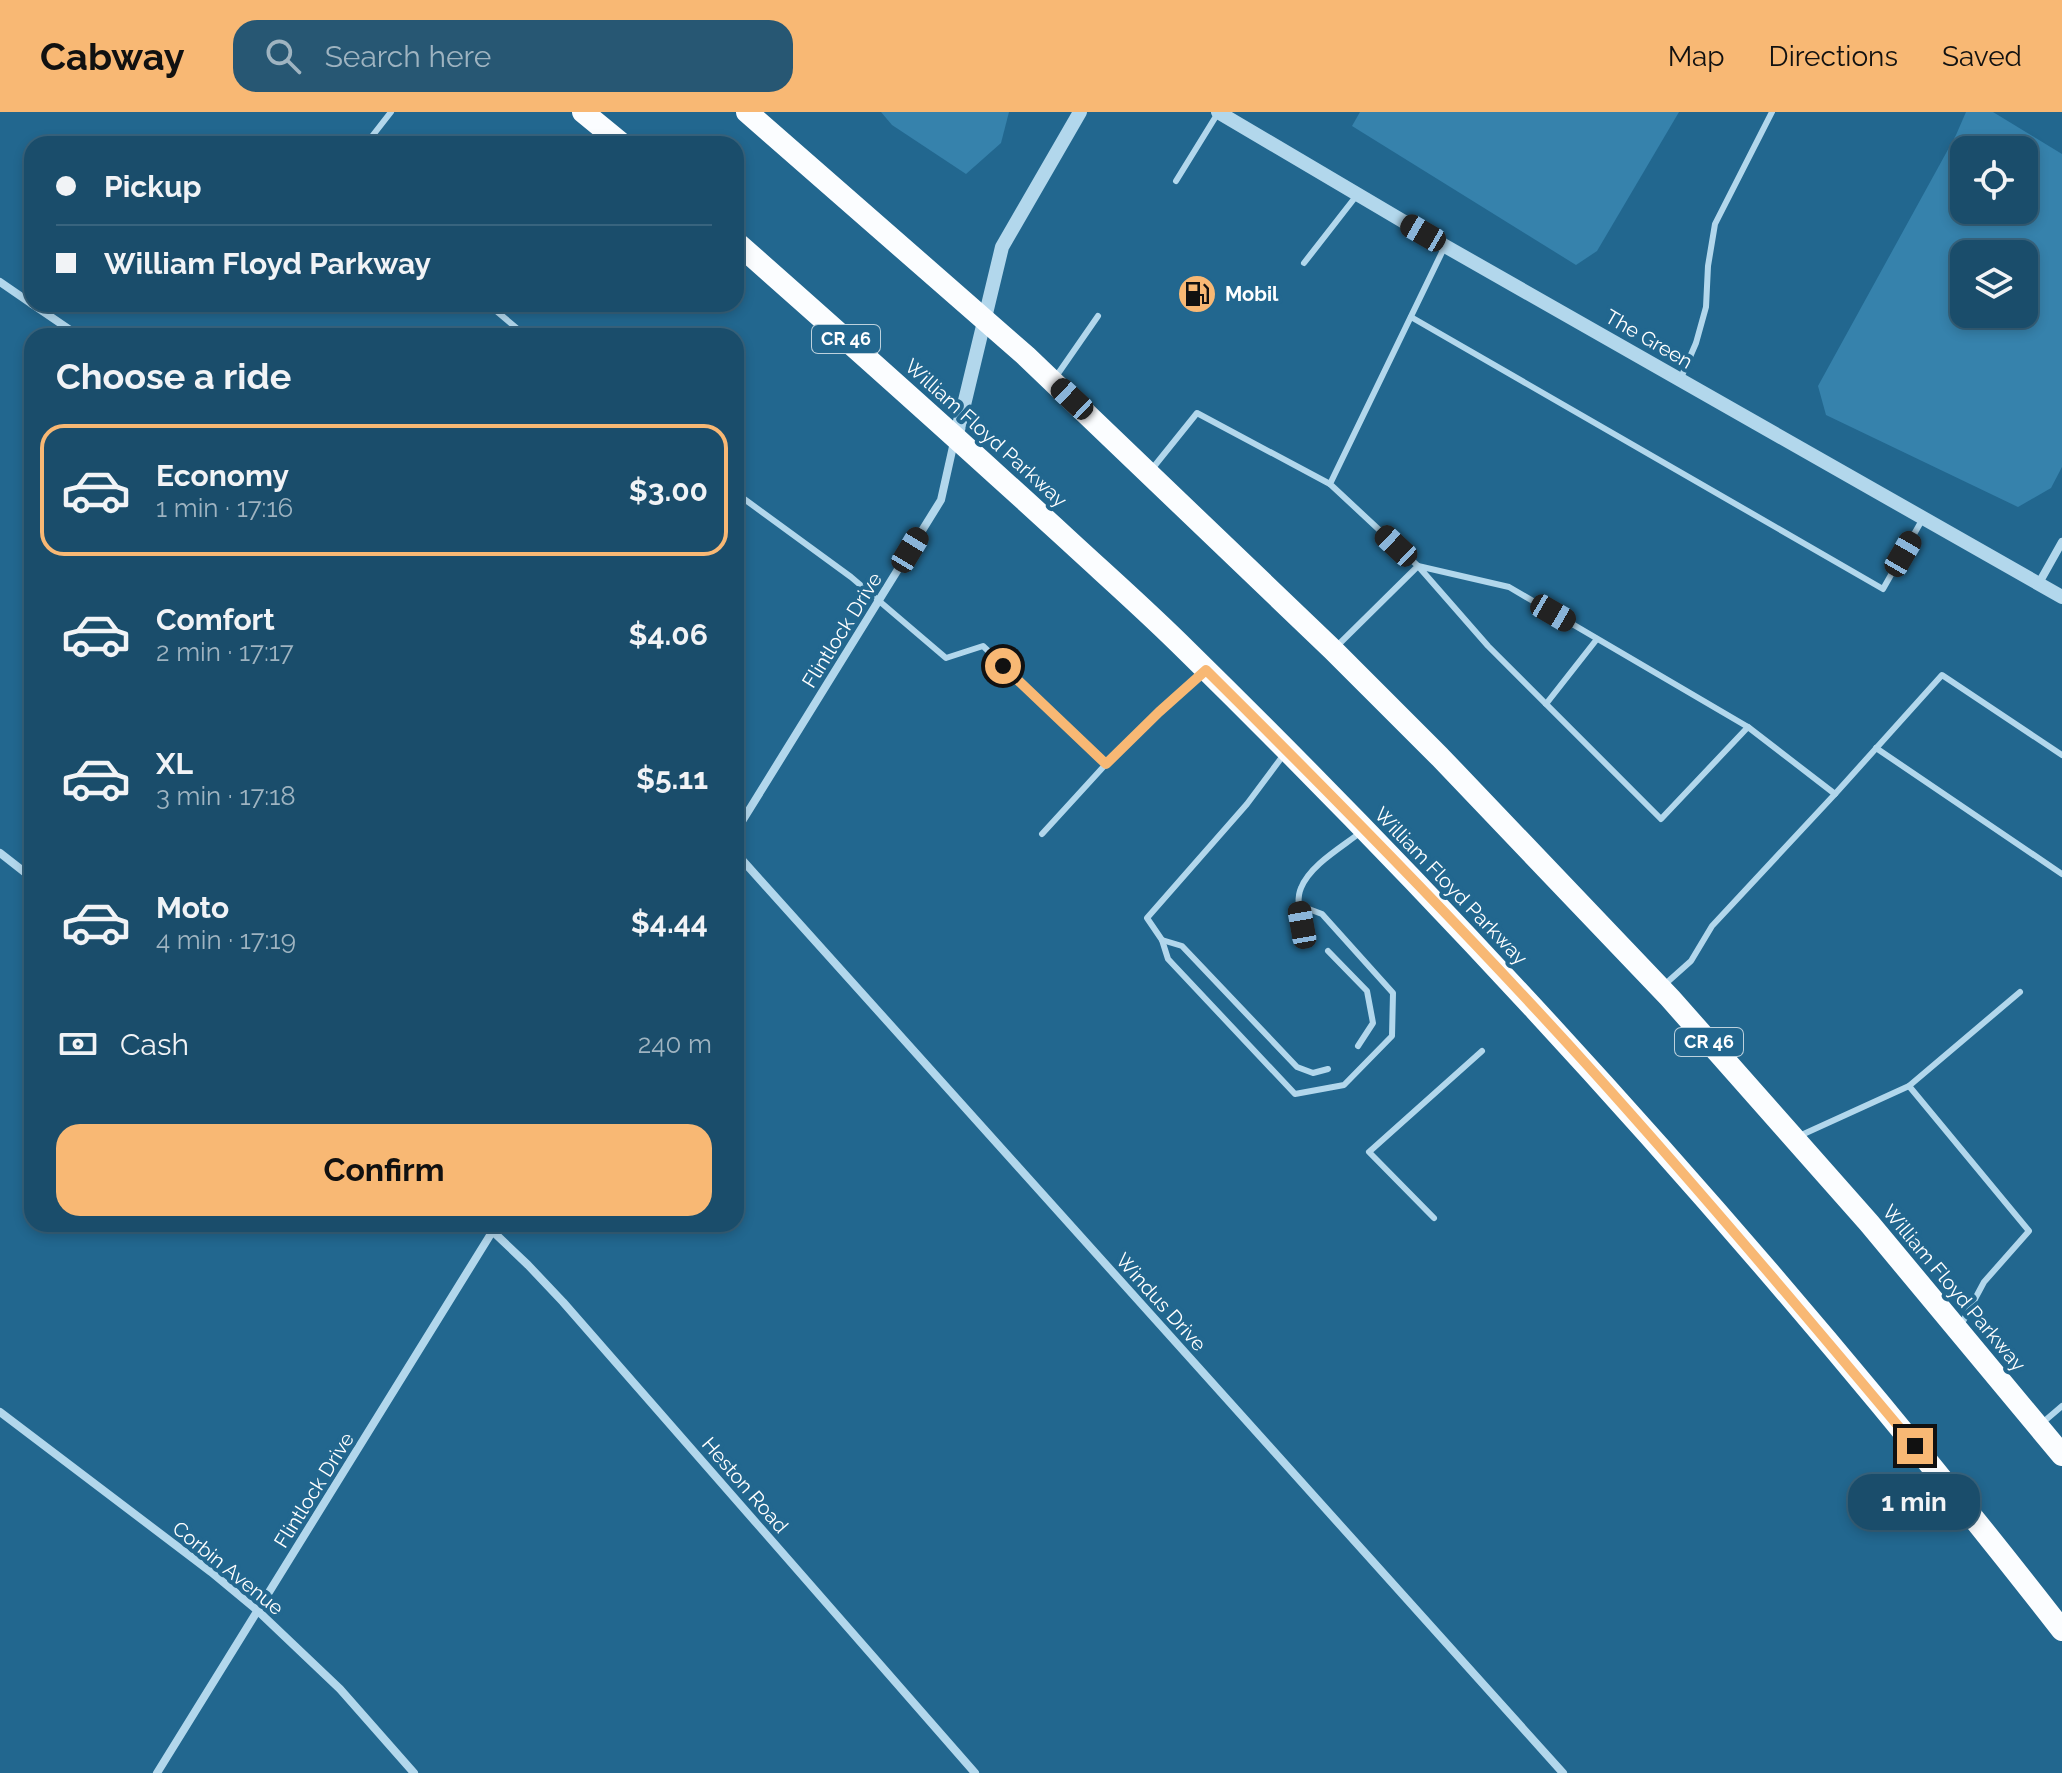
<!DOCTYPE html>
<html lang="en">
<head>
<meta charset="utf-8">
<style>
	:root { --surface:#1a4d6b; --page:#275773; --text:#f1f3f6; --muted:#9fb4c1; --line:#38647e; --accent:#f8b874 }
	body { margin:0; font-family:Raleway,sans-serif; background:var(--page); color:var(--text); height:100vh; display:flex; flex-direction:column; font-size:30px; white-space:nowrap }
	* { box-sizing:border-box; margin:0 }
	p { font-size:26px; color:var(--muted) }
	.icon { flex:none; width:44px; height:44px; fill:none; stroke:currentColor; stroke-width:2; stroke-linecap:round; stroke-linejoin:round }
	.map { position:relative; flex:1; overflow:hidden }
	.details { position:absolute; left:24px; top:216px; width:720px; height:904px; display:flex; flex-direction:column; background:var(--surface); border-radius:24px; box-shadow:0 4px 12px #0003,0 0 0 2px var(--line) }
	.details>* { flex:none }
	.banner { position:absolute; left:24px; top:24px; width:720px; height:176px; border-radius:24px; box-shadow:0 4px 12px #0003,0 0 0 2px var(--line); display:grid; align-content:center; height:176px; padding:0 32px; background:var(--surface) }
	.controls { position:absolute; left:1950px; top:24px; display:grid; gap:16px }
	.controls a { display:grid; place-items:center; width:88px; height:88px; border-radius:16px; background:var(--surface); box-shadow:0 4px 12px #0003,0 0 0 2px var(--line); font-size:40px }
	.end { position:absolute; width:36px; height:36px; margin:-18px; border:10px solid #f8b874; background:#111; box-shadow:0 0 0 4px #111 }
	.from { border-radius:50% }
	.bubble { position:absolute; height:56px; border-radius:24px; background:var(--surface); box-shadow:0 4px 12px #0003,0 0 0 2px var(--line); font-size:26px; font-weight:700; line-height:56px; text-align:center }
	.car { position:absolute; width:24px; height:48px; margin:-24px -12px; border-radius:10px; box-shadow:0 0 6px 2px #0007; background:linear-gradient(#222 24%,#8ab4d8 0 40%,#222 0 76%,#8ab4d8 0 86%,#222 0) }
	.banner b { display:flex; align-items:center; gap:28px; height:76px; font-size:30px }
	.banner b+b { border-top:2px solid var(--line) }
	.banner i { width:20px; height:20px; background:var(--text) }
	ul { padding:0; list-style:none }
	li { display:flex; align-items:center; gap:24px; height:132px; margin:0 16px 12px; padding:0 16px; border:4px solid transparent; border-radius:24px }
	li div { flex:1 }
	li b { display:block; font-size:30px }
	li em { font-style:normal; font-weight:700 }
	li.current { border-color:var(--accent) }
	li>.icon { width:72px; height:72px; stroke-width:1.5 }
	h2 { padding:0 32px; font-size:36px; line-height:96px }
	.pay { display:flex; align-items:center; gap:20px; height:88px; padding:0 32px; font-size:30px }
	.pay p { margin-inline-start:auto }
	.button { display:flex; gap:16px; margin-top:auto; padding:16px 32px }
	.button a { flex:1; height:92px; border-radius:24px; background:var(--accent); color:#111; font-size:32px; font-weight:700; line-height:92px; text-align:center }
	header { display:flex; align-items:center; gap:48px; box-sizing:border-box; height:112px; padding:0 40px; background:var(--accent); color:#111 }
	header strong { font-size:38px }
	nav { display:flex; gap:44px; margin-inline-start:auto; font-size:28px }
	.search { width:560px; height:72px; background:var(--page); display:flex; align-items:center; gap:20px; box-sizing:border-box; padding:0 28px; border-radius:24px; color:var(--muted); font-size:30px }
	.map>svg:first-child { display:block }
	.green { fill:#3682ac; fill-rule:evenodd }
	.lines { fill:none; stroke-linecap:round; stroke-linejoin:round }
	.service { stroke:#b2d7ec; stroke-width:6 }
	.minor { stroke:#b2d7ec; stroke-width:8 }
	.tertiary { stroke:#b2d7ec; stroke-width:14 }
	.trunk { stroke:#fbfdff; stroke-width:22 }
	.route { stroke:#f8b874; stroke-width:10 }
	.labels { text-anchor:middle; stroke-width:8; stroke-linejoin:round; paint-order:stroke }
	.shield { fill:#22678f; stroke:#bdd1dd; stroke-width:2 }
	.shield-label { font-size:18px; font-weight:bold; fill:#fff }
	.poi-label { font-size:20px; font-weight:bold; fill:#fff; stroke:#22678f; text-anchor:start }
	.street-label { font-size:20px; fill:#fff; stroke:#22678f }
</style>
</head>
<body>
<header>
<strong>Cabway</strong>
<div class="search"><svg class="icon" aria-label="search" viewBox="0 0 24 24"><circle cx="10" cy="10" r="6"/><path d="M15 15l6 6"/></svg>Search here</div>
<nav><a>Map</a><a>Directions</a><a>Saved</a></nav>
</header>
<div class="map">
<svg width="2062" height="1661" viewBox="0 0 2062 1661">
	<rect width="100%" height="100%" fill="#22678f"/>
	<!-- green -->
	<g class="green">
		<path d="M 881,0 L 1009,0 L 1001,31 L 966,62 L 892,13 Z"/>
		<path d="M 1360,0 L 1679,0 L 1597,139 L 1576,153 L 1352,14 Z"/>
		<path d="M 1966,0 L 1993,0 L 2062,42 L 2062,355 L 2051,376 L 2018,395 L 1826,303 L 1818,274 L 1956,23 ZM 2024,38 L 2024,98 L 1964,98 L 1964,38 ZM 1964,142 L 2024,142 L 2024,202 L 1964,202 Z"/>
	</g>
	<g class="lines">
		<!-- service -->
		<g class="service">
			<path d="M 366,32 L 391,0"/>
			<path d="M 1176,69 L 1218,1"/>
			<path d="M 1304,151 L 1357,83"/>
			<path d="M 488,192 L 526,224"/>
			<path d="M 1411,205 L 1883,477 L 1922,408"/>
			<path d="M 1055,266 L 1098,204"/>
			<path d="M 1680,268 L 1696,231 L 1706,195 L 1708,154 L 1715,112 L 1772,0"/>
			<path d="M 1152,357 L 1197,301 L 1330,372"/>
			<path d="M 736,381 L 851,465 L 946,546 L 983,534 L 1106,652 L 1159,600 L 1202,562"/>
			<path d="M 1418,454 L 1509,475 L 1748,615 L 1661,707 L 1488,534 Z"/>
			<path d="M 1335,536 L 1418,454 L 1330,372 L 1445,134"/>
			<path d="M 1546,592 L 1597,527"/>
			<path d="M 1876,636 L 2062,762"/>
			<path d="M 1285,641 L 1247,692 L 1147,806 L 1162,828 L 1168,847 L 1295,982 L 1344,973 L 1392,924 L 1393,881 L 1322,802 L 1298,793"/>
			<path d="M 1835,682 L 1942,563 L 2062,643"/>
			<path d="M 1042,722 L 1106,652"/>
			<path d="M 1302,813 C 1300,801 1296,787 1301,776 C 1310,753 1342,735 1361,720"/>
			<path d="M 1162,828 L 1182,834 L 1297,955 L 1313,961 L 1328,957"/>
			<path d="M 1328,839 L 1367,879 L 1373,911 L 1358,934"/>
			<path d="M 1663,874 L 1691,849 L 1712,814 L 1835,682 L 1748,615"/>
			<path d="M 1909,974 L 2029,1119 L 1984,1170 L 1961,1213"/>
			<path d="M 1797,1025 L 1909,974 L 2020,880"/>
			<path d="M 1434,1106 L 1369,1040 L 1482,939"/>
			<path d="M 2041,1312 L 2062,1294"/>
		</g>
		<!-- minor -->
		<g class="minor">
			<path d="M 0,170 L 32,192"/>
			<path d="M 32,192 L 79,224"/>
			<path d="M 2039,471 L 2062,430"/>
			<path d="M 736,719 L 941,388 L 954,330"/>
			<path d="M 0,741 L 32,766"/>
			<path d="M 736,741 L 1563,1661"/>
			<path d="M 485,1112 L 528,1153 L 563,1190 L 975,1661"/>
			<path d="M 0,1300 L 211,1460 L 258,1499 L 340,1577 L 414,1661"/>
			<path d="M 157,1661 L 497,1112"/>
		</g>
		<!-- tertiary -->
		<g class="tertiary">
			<path d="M 1218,0 L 1445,134 L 2062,485"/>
			<path d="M 956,326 L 1002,135 L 1080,0"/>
		</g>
		<!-- trunk -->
		<g class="trunk">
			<path d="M 583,0 L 622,32"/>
			<path d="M 747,0 L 1026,244 L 1333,538 L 1440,645 L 1670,886 L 1869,1111 L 2062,1343"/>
			<path d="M 736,130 C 847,228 958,327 1067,427 C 1107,464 1148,500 1187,539 C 1500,846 1793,1173 2062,1518"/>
		</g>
	</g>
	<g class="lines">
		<!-- route -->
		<path class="route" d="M 1003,554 L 1106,652 L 1159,600 L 1206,558 C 1336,687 1465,818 1588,954 C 1700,1078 1808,1206 1915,1334"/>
	</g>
	<!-- icons -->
	<defs>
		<g id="fuel-disc" transform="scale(2)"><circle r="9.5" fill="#f8b874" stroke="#22678f"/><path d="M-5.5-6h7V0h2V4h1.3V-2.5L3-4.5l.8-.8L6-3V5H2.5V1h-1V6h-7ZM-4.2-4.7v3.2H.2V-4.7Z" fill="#111"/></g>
	</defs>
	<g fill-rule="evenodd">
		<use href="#fuel-disc" x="1197" y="182"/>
	</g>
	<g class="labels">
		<!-- shield labels -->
		<g class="shield">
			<rect x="812" y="213" width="68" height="28" rx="6"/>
			<rect x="1675" y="916" width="68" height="28" rx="6"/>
		</g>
		<g class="shield-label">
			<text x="846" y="233">CR 46</text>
			<text x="1709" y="936">CR 46</text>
		</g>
		<!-- poi labels -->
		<g class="poi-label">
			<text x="1225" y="189">Mobil</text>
		</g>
		<!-- street labels -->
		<g class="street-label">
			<text transform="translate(1649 227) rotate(30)" y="7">The Green</text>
			<text transform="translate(986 321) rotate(42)" y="7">William Floyd Parkway</text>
			<text transform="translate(842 518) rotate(-58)" y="7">Flintlock Drive</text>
			<text transform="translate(1451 774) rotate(46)" y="7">William Floyd Parkway</text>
			<text transform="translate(1954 1176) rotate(50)" y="7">William Floyd Parkway</text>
			<text transform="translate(1161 1190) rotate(48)" y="7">Windus Drive</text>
			<text transform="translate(745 1373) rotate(49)" y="7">Heston Road</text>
			<text transform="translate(314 1378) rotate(-58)" y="7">Flintlock Drive</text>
			<text transform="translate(228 1456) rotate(39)" y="7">Corbin Avenue</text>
		</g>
	</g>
</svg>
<div class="controls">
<a><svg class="icon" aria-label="locate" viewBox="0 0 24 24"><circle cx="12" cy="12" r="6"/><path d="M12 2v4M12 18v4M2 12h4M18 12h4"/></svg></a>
<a><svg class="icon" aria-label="layers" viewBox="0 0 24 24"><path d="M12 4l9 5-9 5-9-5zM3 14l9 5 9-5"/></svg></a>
</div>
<i class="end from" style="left:1003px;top:554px"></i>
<i class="end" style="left:1915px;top:1334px"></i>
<div class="bubble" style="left:1848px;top:1362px;width:132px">1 min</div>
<i class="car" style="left:1423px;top:121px;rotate:300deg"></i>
<i class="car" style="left:1072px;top:287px;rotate:313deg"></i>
<i class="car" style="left:1396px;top:434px;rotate:313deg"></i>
<i class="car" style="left:910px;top:438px;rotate:31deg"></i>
<i class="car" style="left:1903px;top:442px;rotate:30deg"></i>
<i class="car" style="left:1553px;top:501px;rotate:120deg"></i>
<i class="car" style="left:1302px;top:813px;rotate:350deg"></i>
<div class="banner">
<b><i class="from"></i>Pickup</b>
<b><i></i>William Floyd Parkway</b>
</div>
<section class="details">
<h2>Choose a ride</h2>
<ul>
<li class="current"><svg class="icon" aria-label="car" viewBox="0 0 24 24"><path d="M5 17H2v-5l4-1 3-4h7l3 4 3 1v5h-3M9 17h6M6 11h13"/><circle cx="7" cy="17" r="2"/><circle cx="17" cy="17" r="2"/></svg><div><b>Economy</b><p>1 min · 17:16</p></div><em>$3.00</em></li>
<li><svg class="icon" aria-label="car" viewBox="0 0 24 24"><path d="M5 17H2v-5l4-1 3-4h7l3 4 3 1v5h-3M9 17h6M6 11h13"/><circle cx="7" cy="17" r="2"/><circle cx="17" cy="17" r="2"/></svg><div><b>Comfort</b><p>2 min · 17:17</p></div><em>$4.06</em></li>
<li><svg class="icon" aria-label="car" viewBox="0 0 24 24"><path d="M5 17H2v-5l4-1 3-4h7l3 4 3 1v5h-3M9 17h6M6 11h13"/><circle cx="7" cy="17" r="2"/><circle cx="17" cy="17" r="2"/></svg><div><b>XL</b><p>3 min · 17:18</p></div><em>$5.11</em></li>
<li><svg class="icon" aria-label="car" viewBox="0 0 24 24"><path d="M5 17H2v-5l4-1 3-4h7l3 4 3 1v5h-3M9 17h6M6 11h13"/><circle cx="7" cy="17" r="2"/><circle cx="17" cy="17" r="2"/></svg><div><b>Moto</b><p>4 min · 17:19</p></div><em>$4.44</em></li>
</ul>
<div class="pay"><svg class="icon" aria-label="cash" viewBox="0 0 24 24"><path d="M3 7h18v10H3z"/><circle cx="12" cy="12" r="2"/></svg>Cash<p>240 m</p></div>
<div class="button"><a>Confirm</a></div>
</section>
</div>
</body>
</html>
